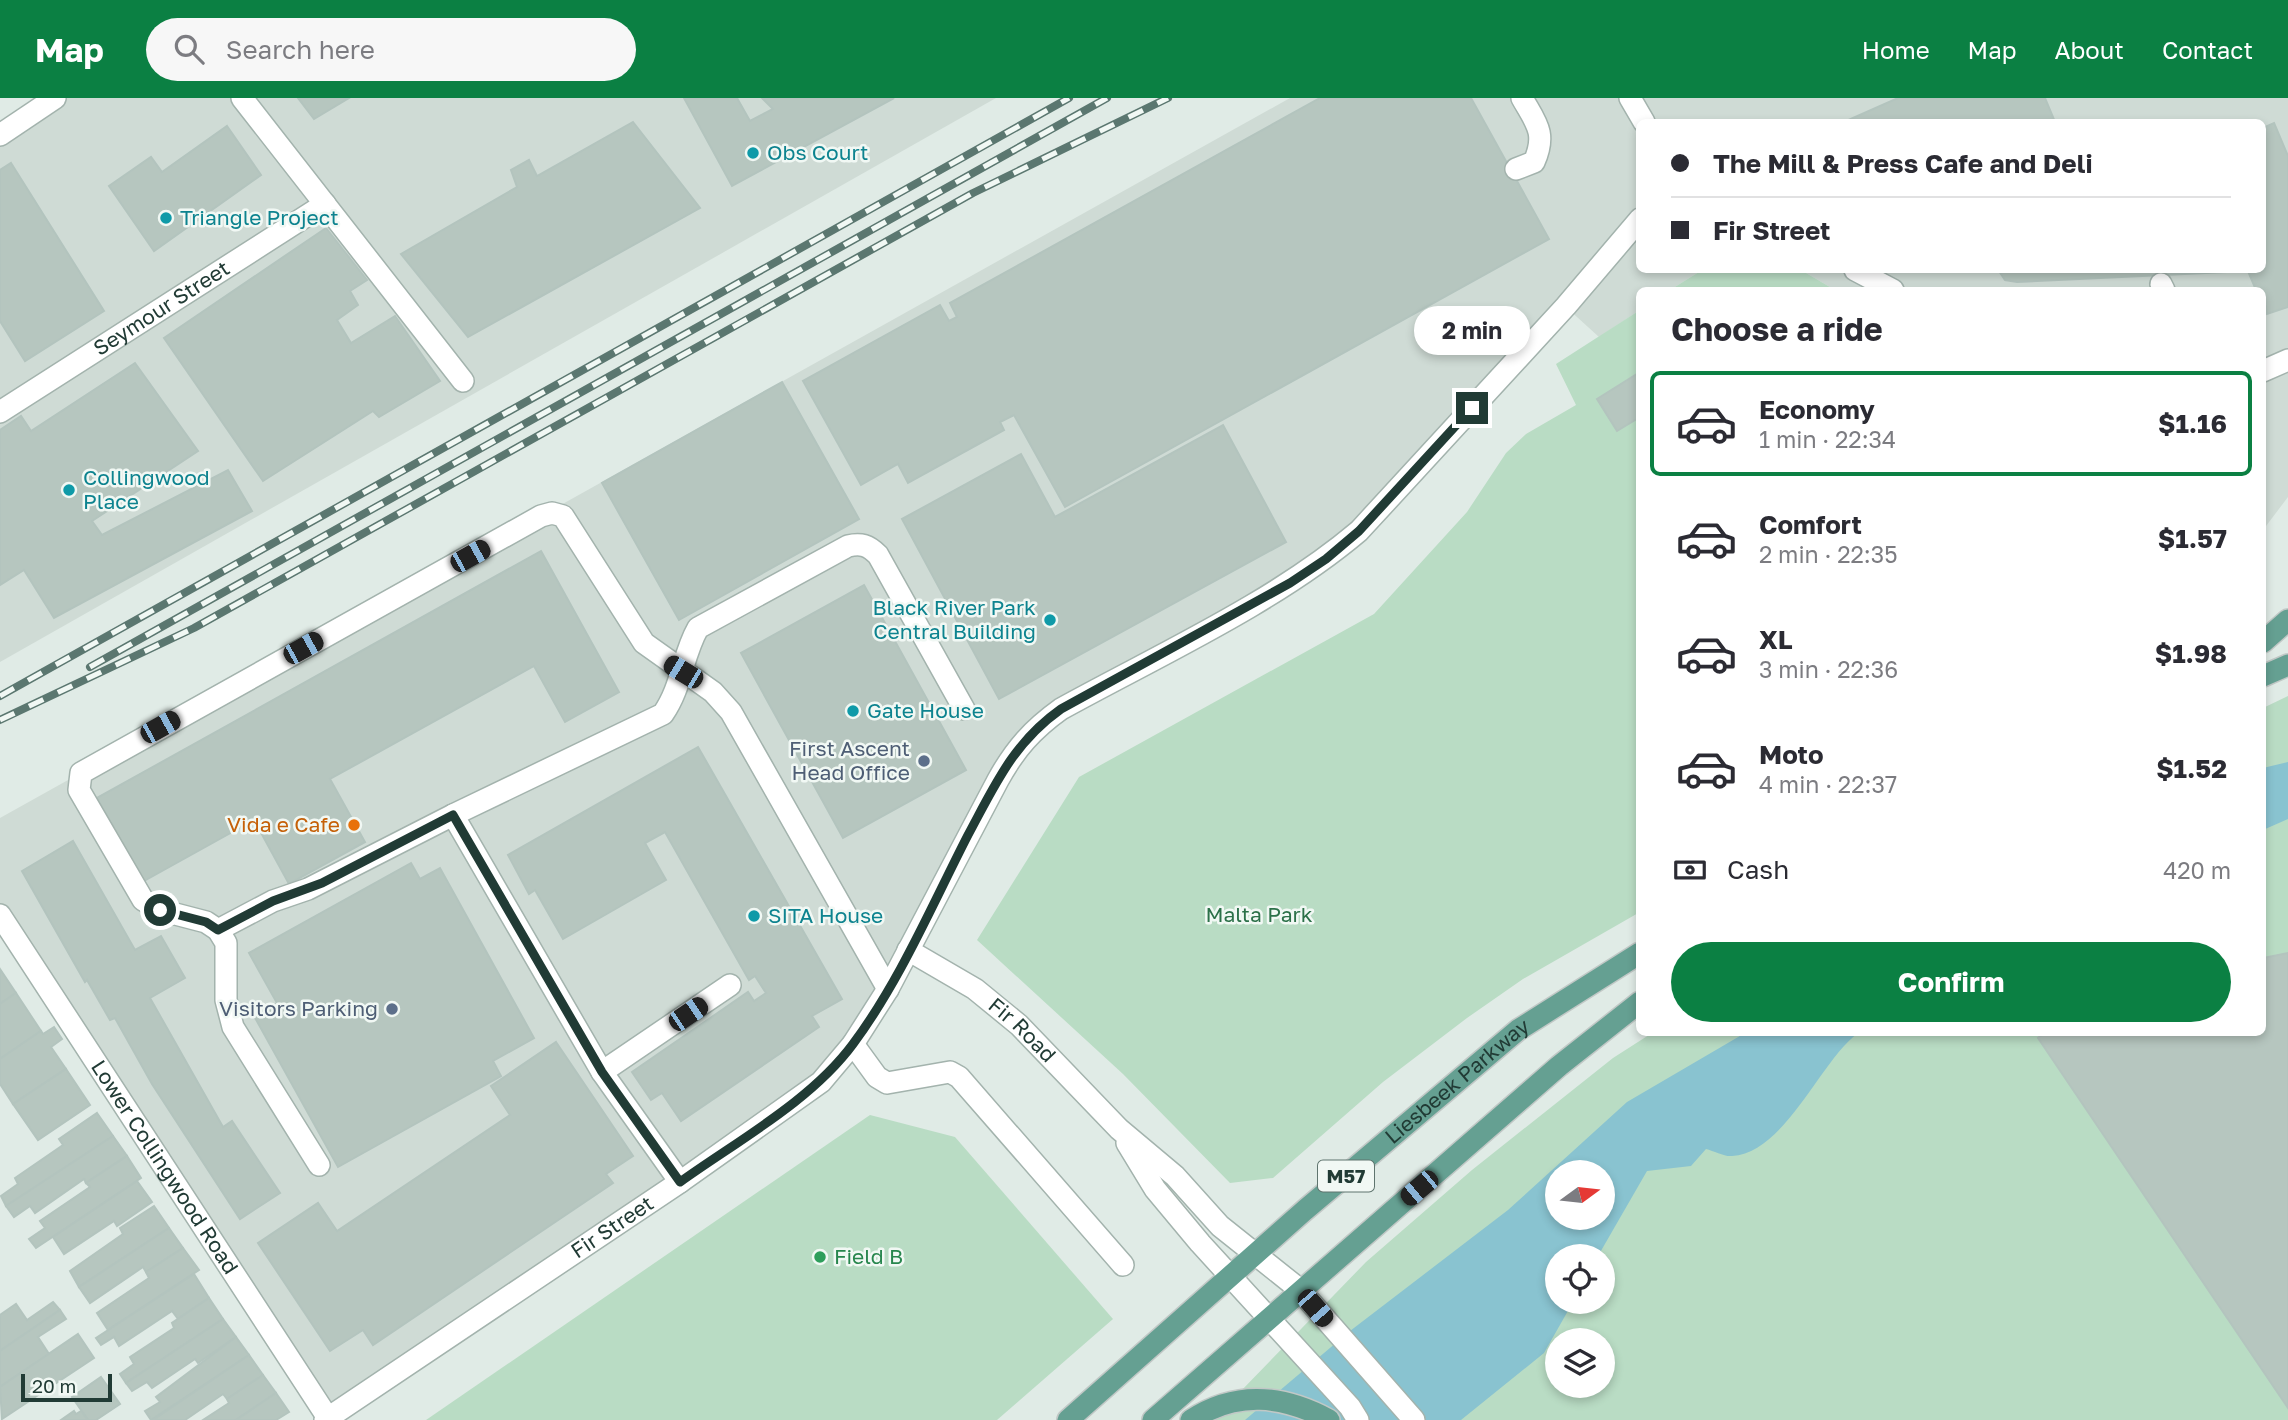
<!DOCTYPE html>
<html lang="en">
<head>
<meta charset="utf-8">
<style>
	:root { --surface:#fff; --page:#f7f7f7; --text:#2b2b33; --muted:#7c7c81; --line:#e1e1e2; --accent:#0b8043 }
	body { margin:0; font-family:"Golos Text",sans-serif; background:var(--page); color:var(--text); height:100vh; display:flex; flex-direction:column; font-size:26px; white-space:nowrap }
	* { box-sizing:border-box; margin:0 }
	p { font-size:23px; color:var(--muted) }
	.icon { flex:none; width:38px; height:38px; fill:none; stroke:currentColor; stroke-width:2; stroke-linecap:round; stroke-linejoin:round }
	.map { position:relative; flex:1; overflow:hidden }
	.details { position:absolute; left:1636px; top:189px; width:630px; height:749px; display:flex; flex-direction:column; background:var(--surface); border-radius:10px; box-shadow:0 4px 10px #0003 }
	.details>* { flex:none }
	.top-card { position:absolute; left:1636px; top:21px; width:630px; height:154px; border-radius:10px; box-shadow:0 4px 10px #0003; display:grid; align-content:center; height:154px; padding:0 35px; background:var(--surface) }
	.needle { width:46px; rotate:75deg }
	.tools { position:absolute; left:1545px; top:1062px; display:grid; gap:14px }
	.tools a { display:grid; place-items:center; width:70px; height:70px; border-radius:50%; background:var(--surface); box-shadow:0 4px 10px #0003; font-size:35px }
	.scale { position:absolute; left:21px; bottom:18px; width:91px; box-sizing:border-box; padding-left:7px; border:4px solid #213b35; border-top:0; font-size:19px; line-height:24px; white-space:nowrap; color:#213b35; -webkit-text-stroke:5px #f1f8f4; paint-order:stroke }
	.end { position:absolute; width:32px; height:32px; margin:-16px; border:9px solid #213b35; background:#fff; box-shadow:0 0 0 4px #fff }
	.from { border-radius:50% }
	.bubble { position:absolute; height:49px; border-radius:24px; background:var(--surface); box-shadow:0 4px 10px #0003; font-size:23px; font-weight:700; line-height:49px; text-align:center }
	.car { position:absolute; width:21px; height:42px; margin:-21px -10px; border-radius:9px; box-shadow:0 0 5px 2px #0007; background:linear-gradient(#222 24%,#8ab4d8 0 40%,#222 0 76%,#8ab4d8 0 86%,#222 0) }
	.top-card b { display:flex; align-items:center; gap:24px; height:66px; font-size:26px }
	.top-card b+b { border-top:2px solid var(--line) }
	.top-card i { width:18px; height:18px; background:var(--text) }
	ul { padding:0; list-style:none }
	li { display:flex; align-items:center; gap:21px; height:105px; margin:0 14px 10px; padding:0 21px; border:4px solid transparent; border-radius:10px }
	li div { flex:1 }
	li b { display:block; font-size:26px }
	li em { font-style:normal; font-weight:700 }
	li.on { border-color:var(--accent) }
	li>.icon { width:63px; height:63px; stroke-width:1.5 }
	h2 { padding:0 35px; font-size:32px; line-height:84px }
	.pay { display:flex; align-items:center; gap:18px; height:77px; padding:0 35px; font-size:26px }
	.pay p { margin-inline-start:auto }
	.cta { display:flex; gap:14px; margin-top:auto; padding:14px 35px }
	.cta a { flex:1; height:80px; border-radius:42px; background:var(--accent); color:#fff; font-size:28px; font-weight:700; line-height:80px; text-align:center }
	header { display:flex; align-items:center; gap:42px; box-sizing:border-box; height:98px; padding:0 35px; background:var(--accent); color:#fff }
	header strong { font-size:33px }
	nav { display:flex; gap:38px; margin-inline-start:auto; font-size:24px }
	.search { width:490px; height:63px; background:var(--page); display:flex; align-items:center; gap:18px; box-sizing:border-box; padding:0 24px; border-radius:38px; color:var(--muted); font-size:26px }
	.map>svg:first-child { display:block }
	.built { fill:#cfdbd5 }
	.green { fill:#b9dcc4; fill-rule:evenodd }
	.water { fill:#89c3d0; fill-rule:evenodd }
	.building { fill:#b6c6bf; stroke:#b3c4be; stroke-width:2 }
	.lines { fill:none; stroke-linecap:round; stroke-linejoin:round }
	.minor-casing { stroke:#a3b3ad; stroke-width:24 }
	.major-casing { stroke:#c1c8c6; stroke-width:24 }
	.minor { stroke:#fff; stroke-width:21 }
	.major { stroke:#65a092; stroke-width:21 }
	.rail-casing { stroke:#5b7770; stroke-width:8 }
	.rail { stroke:#f1f8f4; stroke-width:5; stroke-dasharray:16; stroke-linecap:butt }
	.route { stroke:#213b35; stroke-width:9 }
	.culture-dot { fill:#0f9aa8; stroke:#f1f8f4; stroke-width:2.5 }
	.service-dot { fill:#5c6f8a; stroke:#f1f8f4; stroke-width:2.5 }
	.food-dot { fill:#e8710a; stroke:#f1f8f4; stroke-width:2.5 }
	.leisure-dot { fill:#2e9e5b; stroke:#f1f8f4; stroke-width:2.5 }
	.labels { text-anchor:middle; stroke-width:5; stroke-linejoin:round; paint-order:stroke }
	.shield { fill:#f1f8f4; stroke:#5f746e; stroke-width:2 }
	.shield-label { font-size:19px; font-weight:bold; fill:#213b35 }
	.culture-label { font-size:21px; fill:#0d838f; stroke:#f1f8f4; text-anchor:start }
	.street-label { font-size:21px; fill:#213b35; stroke:#f1f8f4 }
	.service-label { font-size:21px; fill:#4e5e75; stroke:#f1f8f4; text-anchor:end }
	.food-label { font-size:21px; fill:#c56008; stroke:#f1f8f4; text-anchor:end }
	.park-label { font-size:21px; fill:#2c7149; stroke:#f1f8f4 }
	.leisure-label { font-size:21px; fill:#27864d; stroke:#f1f8f4; text-anchor:start }
</style>
</head>
<body>
<header>
<strong>Map</strong>
<div class="search"><svg class="icon" aria-label="search" viewBox="0 0 24 24"><circle cx="10" cy="10" r="6"/><path d="M15 15l6 6"/></svg>Search here</div>
<nav><a>Home</a><a>Map</a><a>About</a><a>Contact</a></nav>
</header>
<div class="map">
<svg width="2288" height="1322" viewBox="0 0 2288 1322">
	<rect width="100%" height="100%" fill="#e0ebe6"/>
	<!-- built -->
	<g class="built">
		<path d="M 55,0 L 996,0 L 0,564 L 0,37 Z"/>
		<path d="M 1290,0 L 2288,0 L 2288,399 L 2263,432 L 2263,192 L 1835,192 L 1801,172 L 2263,172 L 2263,24 L 1640,24 L 1640,172 L 1702,172 L 1670,192 L 1640,192 L 1640,212 L 1599,239 L 1566,209 L 1359,433 L 1036,629 L 888,891 L 821,984 L 328,1320 L 0,817 L 0,720 Z"/>
	</g>
	<!-- green -->
	<g class="green">
		<path d="M 1702,172 L 1801,172 L 1835,192 L 1670,192 Z"/>
		<path d="M 1640,212 L 1640,814 L 1523,881 L 1467,920 L 1383,984 L 1273,1080 L 1230,1085 L 1123,976 L 977,842 L 1079,679 L 1374,516 L 1467,414 L 1506,355 L 1526,336 L 1576,307 L 1556,266 Z"/>
		<path d="M 2288,598 L 2288,1322 L 1207,1322 L 1239,1295 L 1366,1164 L 1472,1072 L 1613,960 L 1652,935 L 2263,934 L 2263,610 ZM 1558,1074 L 1603,1074 L 1603,1120 L 1558,1120 ZM 1558,1158 L 1603,1158 L 1603,1204 L 1558,1204 ZM 1558,1242 L 1603,1242 L 1603,1288 L 1558,1288 Z"/>
		<path d="M 870,1017 L 955,1039 L 1113,1221 L 997,1322 L 426,1322 Z"/>
	</g>
	<!-- water -->
	<g class="water">
		<path d="M 2288,664 L 2288,721 L 2263,732 L 2263,670 Z"/>
		<path d="M 1745,935 L 1858,935 C 1820,963 1785,1055 1732,1058 C 1725,1059 1714,1053 1706,1051 L 1691,1068 L 1647,1073 L 1598,1158 L 1558,1158 L 1558,1204 L 1573,1204 L 1544,1255 L 1461,1322 L 1245,1322 L 1350,1233 L 1508,1112 L 1627,1004 ZM 1558,1074 L 1603,1074 L 1603,1120 L 1558,1120 Z"/>
	</g>
	<!-- building -->
	<g class="building">
		<path d="M 298,0 L 349,0 L 314,21 Z"/>
		<path d="M 684,0 L 737,0 L 750,23 L 773,11 L 762,0 L 894,0 L 732,88 Z"/>
		<path d="M 1320,0 L 1471,0 L 1549,141 L 1065,409 L 1014,317 L 1000,324 L 1004,332 L 908,385 L 898,366 L 861,387 L 803,283 L 940,207 L 949,223 L 957,219 L 950,205 Z"/>
		<path d="M 1898,0 L 2045,0 L 2055,24 L 1844,24 Z"/>
		<path d="M 633,24 L 700,110 L 468,239 L 401,156 L 517,89 L 511,72 L 529,62 L 537,78 Z"/>
		<path d="M 2274,25 L 2288,58 L 2288,209 L 2267,216 L 2263,192 L 2256,192 L 2248,173 L 2017,184 L 2005,182 L 1999,173 L 2263,172 L 2263,30 Z"/>
		<path d="M 227,28 L 261,77 L 154,153 L 109,88 L 151,59 L 162,74 Z"/>
		<path d="M 11,65 L 104,213 L 25,263 L 0,223 L 0,72 Z"/>
		<path d="M 326,130 L 367,182 L 350,193 L 358,207 L 337,222 L 351,245 L 395,218 L 440,283 L 379,319 L 373,313 L 263,383 L 164,240 Z"/>
		<path d="M 135,265 L 198,353 L 92,423 L 102,437 L 228,372 L 252,413 L 54,520 L 24,472 L 0,487 L 0,332 L 21,318 L 31,333 Z"/>
		<path d="M 1640,274 L 1640,319 L 1617,333 L 1597,301 Z"/>
		<path d="M 782,284 L 859,421 L 679,522 L 602,385 Z"/>
		<path d="M 1223,327 L 1286,444 L 999,601 L 902,421 L 1021,356 L 1055,419 Z"/>
		<path d="M 541,453 L 619,594 L 565,624 L 534,568 L 330,681 L 365,744 L 289,786 L 254,722 L 144,783 L 97,700 Z"/>
		<path d="M 864,487 L 966,672 L 843,740 L 741,555 Z"/>
		<path d="M 698,649 L 842,901 L 812,918 L 819,929 L 681,1023 L 662,995 L 651,1002 L 632,974 L 748,894 L 754,903 L 766,895 L 755,878 L 749,882 L 665,734 L 645,745 L 666,782 L 563,841 L 535,792 L 529,796 L 508,757 Z"/>
		<path d="M 73,743 L 135,852 L 161,838 L 185,880 L 150,900 L 223,1029 L 232,1023 L 280,1095 L 240,1121 L 152,986 L 115,920 L 110,922 L 87,882 L 85,884 L 22,773 Z"/>
		<path d="M 411,765 L 420,781 L 440,770 L 534,940 L 493,963 L 501,978 L 338,1069 L 254,918 L 277,905 L 249,855 Z"/>
		<path d="M 2288,855 L 2288,1310 L 2038,940 L 2045,934 L 2263,934 L 2263,860 Z"/>
		<path d="M 0,871 L 16,895 L 0,906 Z"/>
		<path d="M 16,895 L 41,933 L 0,961 L 0,906 Z"/>
		<path d="M 54,929 L 62,941 L 51,949 L 66,971 L 13,1006 L 0,986 L 0,961 L 41,933 L 43,936 Z"/>
		<path d="M 556,944 L 633,1058 L 606,1076 L 613,1085 L 373,1247 L 363,1232 L 330,1253 L 258,1145 L 318,1105 L 337,1133 L 510,1017 L 491,988 Z"/>
		<path d="M 66,971 L 90,1007 L 38,1042 L 13,1006 Z"/>
		<path d="M 97,1015 L 113,1038 L 6,1108 L 1,1098 L 18,1086 L 15,1080 L 63,1047 L 59,1041 Z"/>
		<path d="M 113,1038 L 127,1058 L 86,1085 L 84,1081 L 35,1115 L 30,1108 L 14,1119 L 6,1108 Z"/>
		<path d="M 127,1058 L 141,1080 L 36,1150 L 29,1141 L 45,1130 L 40,1123 L 90,1089 L 86,1085 Z"/>
		<path d="M 137,1083 L 152,1104 L 117,1128 L 114,1123 L 64,1156 L 53,1139 Z"/>
		<path d="M 154,1108 L 169,1130 L 79,1189 L 70,1173 L 123,1136 L 120,1130 Z"/>
		<path d="M 169,1130 L 183,1150 L 146,1174 L 143,1169 L 90,1205 L 79,1189 Z"/>
		<path d="M 183,1150 L 199,1172 L 108,1232 L 97,1215 L 149,1180 L 146,1174 Z"/>
		<path d="M 194,1176 L 209,1200 L 178,1221 L 172,1213 L 119,1248 L 114,1239 L 101,1247 L 96,1240 Z"/>
		<path d="M 209,1200 L 223,1221 L 126,1285 L 120,1276 L 134,1266 L 130,1259 L 174,1230 L 172,1225 Z"/>
		<path d="M 53,1204 L 60,1212 L 0,1253 L 0,1217 L 16,1206 L 27,1222 Z"/>
		<path d="M 60,1212 L 66,1221 L 38,1239 L 49,1256 L 0,1289 L 0,1253 Z"/>
		<path d="M 223,1221 L 236,1239 L 198,1265 L 195,1261 L 152,1290 L 147,1284 L 132,1293 L 126,1285 Z"/>
		<path d="M 78,1236 L 94,1260 L 2,1321 L 0,1289 Z"/>
		<path d="M 236,1239 L 249,1257 L 151,1322 L 145,1313 L 160,1304 L 156,1299 Z"/>
		<path d="M 249,1257 L 263,1277 L 227,1301 L 223,1296 L 185,1322 L 153,1322 Z"/>
		<path d="M 263,1277 L 276,1295 L 236,1322 L 203,1322 L 229,1305 L 227,1301 Z"/>
		<path d="M 101,1279 L 120,1306 L 96,1322 L 88,1322 L 72,1299 Z"/>
		<path d="M 276,1295 L 289,1314 L 276,1322 L 236,1322 Z"/>
		<path d="M 74,1313 L 76,1316 L 81,1313 L 88,1322 L 61,1322 Z"/>
	</g>
	<g class="lines">
		<!-- minor casing -->
		<g class="minor-casing">
			<g id="minor">
				<path d="M 242,0 L 463,283"/>
				<path d="M 1630,0 L 1644,24"/>
				<path d="M 0,37 L 55,0"/>
				<path d="M 1516,71 L 1534,64 C 1547,35 1536,25 1522,0"/>
				<path d="M 1855,172 L 1893,192"/>
				<path d="M 2161,186 L 2164,192"/>
				<path d="M 2263,273 L 2288,262"/>
				<path id="s1" d="M 0,314 L 325,106"/>
				<path d="M 453,717 L 602,974 L 680,1084"/>
				<path id="s2" d="M 0,817 L 328,1320"/>
				<path d="M 218,832 L 273,803 L 308,791 L 453,717 L 663,616 C 682,589 682,558 698,530 L 848,448 C 861,445 868,447 878,457 L 964,611"/>
				<path id="s3" d="M 908,852 L 975,891 L 1019,927 L 1119,1031 L 1175,1078 L 1220,1128 L 1299,1191 L 1414,1322"/>
				<path d="M 853,946 L 877,979 L 887,985 L 950,974 L 959,979 L 1123,1167"/>
				<path d="M 602,974 L 730,887"/>
				<path d="M 1127,1045 L 1155,1091 L 1200,1145 L 1350,1309 L 1358,1322"/>
				<path d="M 319,1067 L 233,929 L 226,902 L 226,845 L 218,832 L 206,824 L 160,812 L 143,802 L 79,692 L 81,675 L 541,418 L 552,415 L 563,418 L 644,545 L 713,594 L 731,614 L 888,891"/>
				<path id="s4" d="M 325,1322 L 680,1084 L 821,984 L 853,946 L 888,891 L 998,682 C 1015,651 1033,631 1061,611 C 1159,557 1274,505 1359,433 L 1566,208 L 1640,121"/>
			</g>
		</g>
		<!-- major casing -->
		<g class="major-casing">
			<g id="major">
				<path d="M 2263,544 L 2288,522"/>
				<path d="M 2263,578 L 2288,567"/>
				<path id="s5" d="M 1068,1322 L 1305,1112 L 1518,932 L 1640,855"/>
				<path d="M 1153,1322 L 1559,968 L 1640,904"/>
				<path d="M 1191,1322 C 1237,1292 1283,1297 1329,1322"/>
			</g>
		</g>
		<!-- minor -->
		<use href="#minor" class="minor"/>
		<!-- major -->
		<use href="#major" class="major"/>
		<!-- rail casing -->
		<g class="rail-casing">
			<g id="rail">
				<path d="M 90,569 L 1107,0"/>
				<path d="M 0,598 L 1069,0"/>
				<path d="M 0,622 L 194,530 L 973,95 L 1168,0"/>
			</g>
		</g>
		<!-- rail -->
		<use href="#rail" class="rail"/>
	</g>
	<g class="lines">
		<!-- route -->
		<path class="route" d="M 160,812 L 206,824 L 218,832 L 273,803 L 322,785 L 453,717 L 602,974 L 680,1084 C 737,1043 811,1003 853,946 C 900,883 932,807 968,737 C 995,687 1013,645 1061,611 L 1290,485 L 1326,461 L 1359,433 L 1472,310"/>
	</g>
	<!-- markers -->
	<g class="culture-dot">
		<circle cx="753" cy="55" r="7"/>
		<circle cx="166" cy="120" r="7"/>
		<circle cx="69" cy="392" r="7"/>
		<circle cx="1050" cy="522" r="7"/>
		<circle cx="853" cy="613" r="7"/>
		<circle cx="754" cy="818" r="7"/>
	</g>
	<g class="service-dot">
		<circle cx="924" cy="663" r="7"/>
		<circle cx="392" cy="911" r="7"/>
	</g>
	<circle class="food-dot" cx="354" cy="727" r="7"/>
	<circle class="leisure-dot" cx="820" cy="1159" r="7"/>
	<g class="labels">
		<!-- shield labels -->
		<rect class="shield" x="1318" y="1062.5" width="56" height="31" rx="5"/>
		<g class="shield-label">
			<text x="1346" y="1085">M57</text>
		</g>
		<!-- culture labels -->
		<g class="culture-label">
			<text x="767" y="62">Obs Court</text>
			<text x="180" y="127">Triangle Project</text>
			<text x="83" y="387">Collingwood<tspan x="83" dy="24">Place</tspan></text>
			<text x="1036" y="517" text-anchor="end">Black River Park<tspan x="1036" dy="24">Central Building</tspan></text>
			<text x="867" y="620">Gate House</text>
			<text x="768" y="825">SITA House</text>
		</g>
		<!-- street labels -->
		<g class="street-label">
			<text dy="7" stroke="none"><textPath href="#s1" startOffset="192">Seymour Street</textPath></text>
			<text dy="7" stroke="none"><textPath href="#s3" startOffset="140">Fir Road</textPath></text>
			<text dy="7" stroke="none"><textPath href="#s5" startOffset="516">Liesbeek Parkway</textPath></text>
			<text dy="7" stroke="none"><textPath href="#s2" startOffset="301">Lower Collingwood Road</textPath></text>
			<text dy="7" stroke="none"><textPath href="#s4" startOffset="346">Fir Street</textPath></text>
		</g>
		<!-- service labels -->
		<g class="service-label">
			<text x="910" y="658">First Ascent<tspan x="910" dy="24">Head Office</tspan></text>
			<text x="378" y="918">Visitors Parking</text>
		</g>
		<!-- food labels -->
		<g class="food-label">
			<text x="340" y="734">Vida e Cafe</text>
		</g>
		<!-- park labels -->
		<g class="park-label">
			<text x="1259" y="824">Malta Park</text>
		</g>
		<!-- leisure labels -->
		<g class="leisure-label">
			<text x="834" y="1166">Field B</text>
		</g>
	</g>
</svg>
<div class="tools">
<a><svg class="needle" viewBox="-14 -14 28 28"><path d="M0-13l5 13h-10z" fill="#e53935"/><path d="M0 13l5-13h-10z" fill="#7c7c81"/></svg></a>
<a><svg class="icon" aria-label="locate" viewBox="0 0 24 24"><circle cx="12" cy="12" r="6"/><path d="M12 2v4M12 18v4M2 12h4M18 12h4"/></svg></a>
<a><svg class="icon" aria-label="layers" viewBox="0 0 24 24"><path d="M12 4l9 5-9 5-9-5zM3 14l9 5 9-5"/></svg></a>
</div>
<div class="scale">20 m</div>
<i class="end from" style="left:160px;top:812px"></i>
<i class="end" style="left:1472px;top:310px"></i>
<div class="bubble" style="left:1414px;top:208px;width:116px">2 min</div>
<i class="car" style="left:470px;top:458px;rotate:61deg"></i>
<i class="car" style="left:303px;top:550px;rotate:61deg"></i>
<i class="car" style="left:683px;top:574px;rotate:301deg"></i>
<i class="car" style="left:160px;top:629px;rotate:61deg"></i>
<i class="car" style="left:688px;top:916px;rotate:56deg"></i>
<i class="car" style="left:1419px;top:1090px;rotate:230deg"></i>
<i class="car" style="left:1315px;top:1210px;rotate:139deg"></i>
<div class="top-card">
<b><i class="from"></i>The Mill &amp; Press Cafe and Deli</b>
<b><i></i>Fir Street</b>
</div>
<section class="details">
<h2>Choose a ride</h2>
<ul>
<li class="on"><svg class="icon" aria-label="car" viewBox="0 0 24 24"><path d="M5 17H2v-5l4-1 3-4h7l3 4 3 1v5h-3M9 17h6M6 11h13"/><circle cx="7" cy="17" r="2"/><circle cx="17" cy="17" r="2"/></svg><div><b>Economy</b><p>1 min · 22:34</p></div><em>$1.16</em></li>
<li><svg class="icon" aria-label="car" viewBox="0 0 24 24"><path d="M5 17H2v-5l4-1 3-4h7l3 4 3 1v5h-3M9 17h6M6 11h13"/><circle cx="7" cy="17" r="2"/><circle cx="17" cy="17" r="2"/></svg><div><b>Comfort</b><p>2 min · 22:35</p></div><em>$1.57</em></li>
<li><svg class="icon" aria-label="car" viewBox="0 0 24 24"><path d="M5 17H2v-5l4-1 3-4h7l3 4 3 1v5h-3M9 17h6M6 11h13"/><circle cx="7" cy="17" r="2"/><circle cx="17" cy="17" r="2"/></svg><div><b>XL</b><p>3 min · 22:36</p></div><em>$1.98</em></li>
<li><svg class="icon" aria-label="car" viewBox="0 0 24 24"><path d="M5 17H2v-5l4-1 3-4h7l3 4 3 1v5h-3M9 17h6M6 11h13"/><circle cx="7" cy="17" r="2"/><circle cx="17" cy="17" r="2"/></svg><div><b>Moto</b><p>4 min · 22:37</p></div><em>$1.52</em></li>
</ul>
<div class="pay"><svg class="icon" aria-label="cash" viewBox="0 0 24 24"><path d="M3 7h18v10H3z"/><circle cx="12" cy="12" r="2"/></svg>Cash<p>420 m</p></div>
<div class="cta"><a>Confirm</a></div>
</section>
</div>
</body>
</html>
